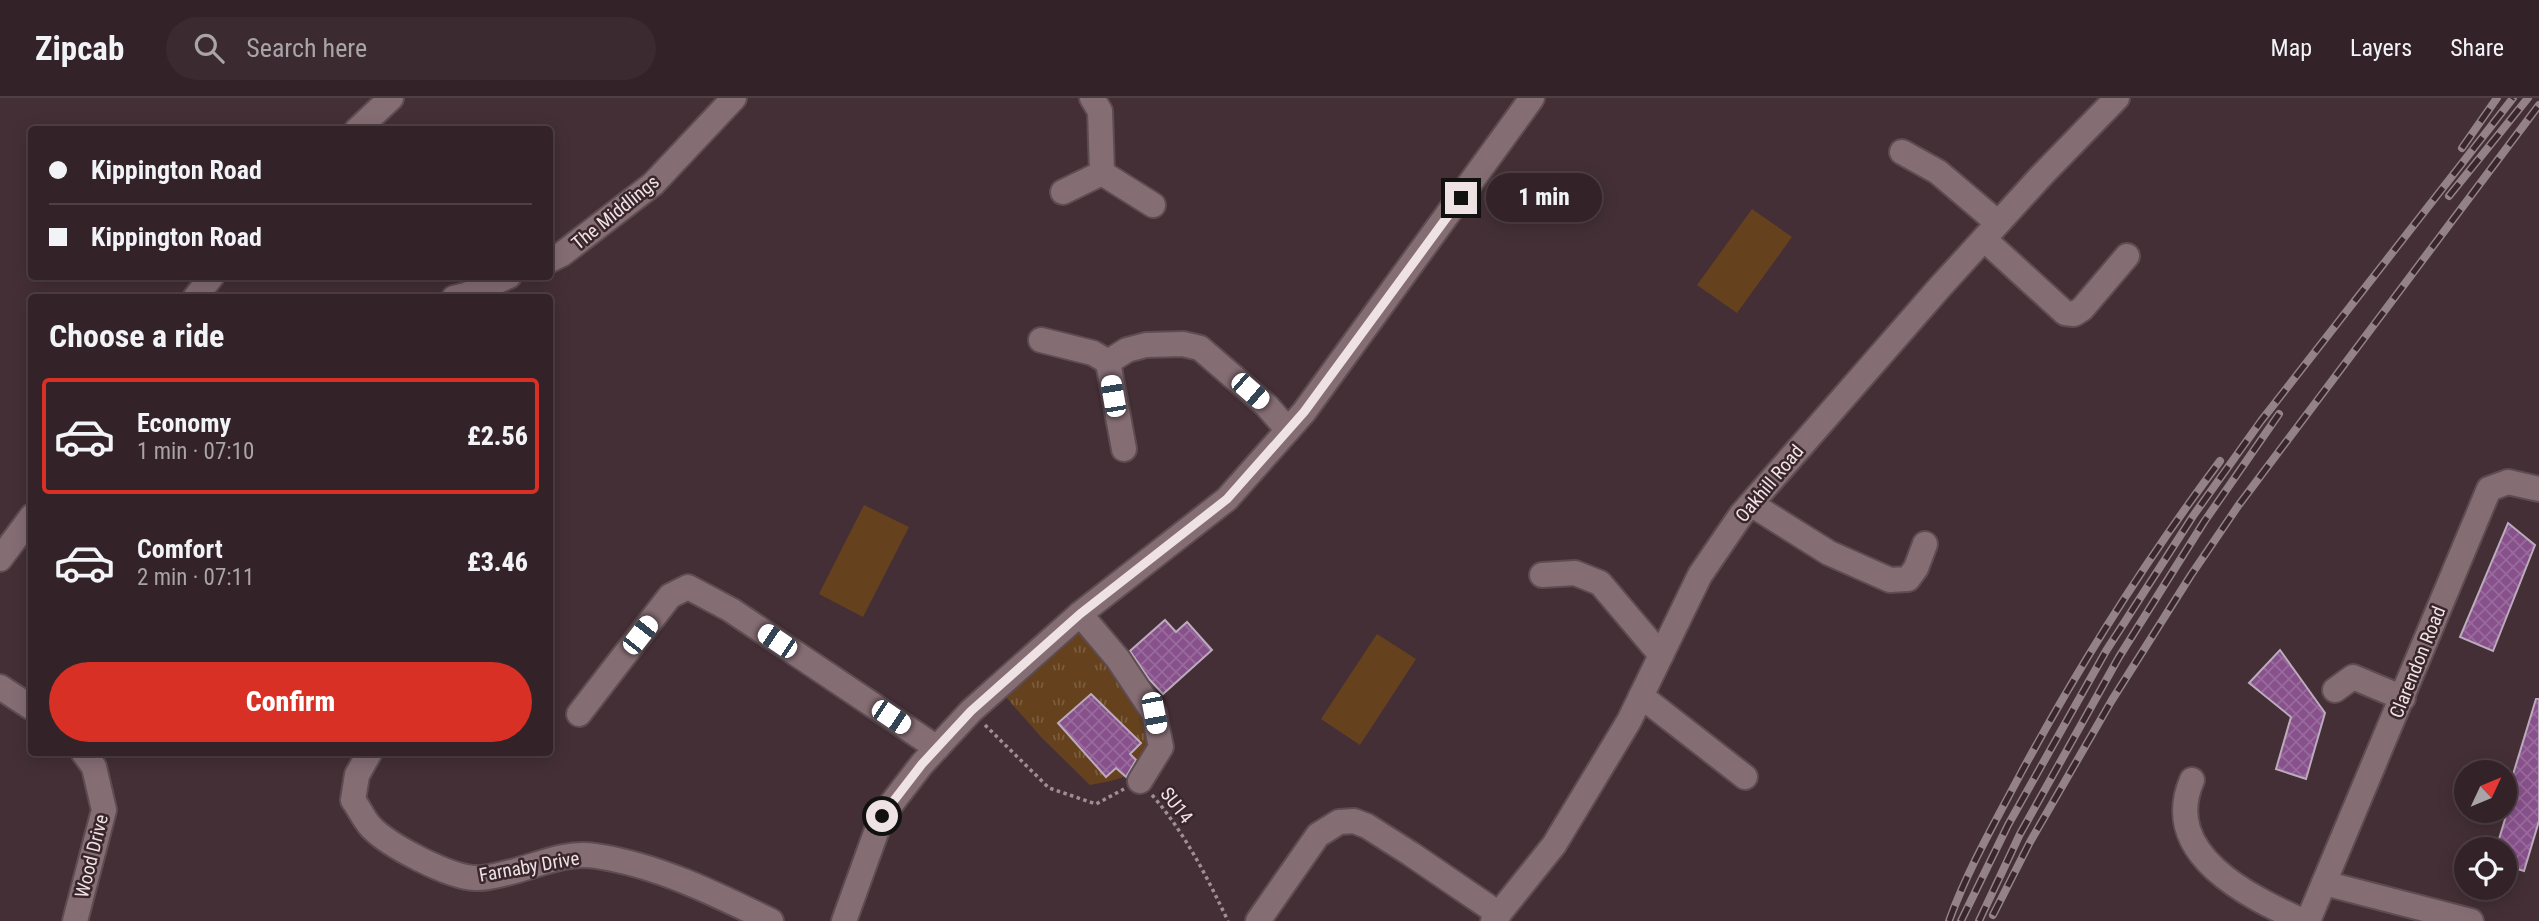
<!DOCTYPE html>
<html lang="en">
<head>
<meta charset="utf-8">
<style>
	:root { --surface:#332328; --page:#3b2b30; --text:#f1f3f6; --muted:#a9a4a8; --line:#4e4045; --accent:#d93025 }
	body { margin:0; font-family:"Roboto Condensed",sans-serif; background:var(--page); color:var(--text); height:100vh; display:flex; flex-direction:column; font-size:26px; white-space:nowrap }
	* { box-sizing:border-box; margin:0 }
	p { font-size:23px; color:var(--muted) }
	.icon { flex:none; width:38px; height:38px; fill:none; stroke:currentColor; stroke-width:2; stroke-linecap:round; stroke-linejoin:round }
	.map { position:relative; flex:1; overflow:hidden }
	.drawer { position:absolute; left:28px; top:196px; width:525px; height:462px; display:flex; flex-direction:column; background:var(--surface); border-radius:7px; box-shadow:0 4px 18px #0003,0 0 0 2px var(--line) }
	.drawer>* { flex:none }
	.guide { position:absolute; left:28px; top:28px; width:525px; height:154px; border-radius:7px; box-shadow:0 4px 18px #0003,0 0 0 2px var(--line); display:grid; align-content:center; height:154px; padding:0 21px; background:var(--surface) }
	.needle { width:46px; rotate:46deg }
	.fabs { position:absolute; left:2454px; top:662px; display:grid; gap:14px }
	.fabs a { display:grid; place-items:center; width:63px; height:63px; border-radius:50%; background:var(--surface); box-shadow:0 4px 18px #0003,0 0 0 2px var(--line); font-size:35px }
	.end { position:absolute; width:32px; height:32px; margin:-16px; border:9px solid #efe2e5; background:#111; box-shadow:0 0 0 4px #111 }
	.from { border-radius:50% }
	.bubble { position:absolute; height:49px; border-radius:24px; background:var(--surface); box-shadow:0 4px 18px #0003,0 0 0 2px var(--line); font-size:23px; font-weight:800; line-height:49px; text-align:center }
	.car { position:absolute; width:21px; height:42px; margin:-21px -10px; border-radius:9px; box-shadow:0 0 5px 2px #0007; background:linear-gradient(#fff 24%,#345 0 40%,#fff 0 76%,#345 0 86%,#fff 0) }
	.guide b { display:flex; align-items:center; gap:24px; height:66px; font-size:26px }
	.guide b+b { border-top:2px solid var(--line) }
	.guide i { width:18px; height:18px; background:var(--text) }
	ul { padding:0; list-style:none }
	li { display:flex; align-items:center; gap:21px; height:116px; margin:0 14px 10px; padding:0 7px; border:4px solid transparent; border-radius:7px }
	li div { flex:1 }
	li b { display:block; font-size:26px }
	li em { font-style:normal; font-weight:800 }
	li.selected { border-color:var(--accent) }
	li>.icon { width:63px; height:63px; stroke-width:1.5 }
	h2 { padding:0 21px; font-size:32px; line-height:84px }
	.button { display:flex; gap:14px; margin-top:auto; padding:14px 21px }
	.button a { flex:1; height:80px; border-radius:42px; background:var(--accent); color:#fff; font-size:28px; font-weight:800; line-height:80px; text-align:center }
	header { display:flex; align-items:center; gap:42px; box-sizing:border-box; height:98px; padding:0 35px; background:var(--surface); border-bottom:2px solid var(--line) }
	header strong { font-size:33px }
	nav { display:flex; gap:38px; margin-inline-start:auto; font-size:24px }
	.search { width:490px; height:63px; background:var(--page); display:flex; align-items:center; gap:18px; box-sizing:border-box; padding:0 24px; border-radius:38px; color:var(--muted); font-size:26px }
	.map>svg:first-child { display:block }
	.grass { fill:url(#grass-tufts) }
	.green { fill:#65421d }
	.building { fill:url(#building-cross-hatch); stroke:#bcabbd; stroke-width:2 }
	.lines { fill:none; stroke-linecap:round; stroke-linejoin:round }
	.minor-casing { stroke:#5d4c51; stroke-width:28 }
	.path { stroke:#9f8e93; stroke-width:3.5; stroke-dasharray:3.5 3.5; stroke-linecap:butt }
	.minor { stroke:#856d74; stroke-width:24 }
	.rail-casing { stroke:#938287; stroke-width:8 }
	.rail { stroke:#39252c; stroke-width:5; stroke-dasharray:16; stroke-linecap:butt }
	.route { stroke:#efe2e5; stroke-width:9 }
	.labels { text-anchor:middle; stroke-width:5; stroke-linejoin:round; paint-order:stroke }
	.street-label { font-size:19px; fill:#efe2e5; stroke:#39252c }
</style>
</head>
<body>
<header>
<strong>Zipcab</strong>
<div class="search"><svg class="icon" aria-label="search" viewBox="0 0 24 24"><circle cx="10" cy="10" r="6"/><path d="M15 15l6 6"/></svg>Search here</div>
<nav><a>Map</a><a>Layers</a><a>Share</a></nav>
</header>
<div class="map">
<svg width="2539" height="823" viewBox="0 0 2539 823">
	<defs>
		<pattern id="grass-tufts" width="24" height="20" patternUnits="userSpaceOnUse" patternTransform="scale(1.75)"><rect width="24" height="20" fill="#65421d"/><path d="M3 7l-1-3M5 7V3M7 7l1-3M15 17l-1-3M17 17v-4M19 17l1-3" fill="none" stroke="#7b5d3e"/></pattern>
		<pattern id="building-cross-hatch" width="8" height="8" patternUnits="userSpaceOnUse" patternTransform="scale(1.75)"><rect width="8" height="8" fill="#88518c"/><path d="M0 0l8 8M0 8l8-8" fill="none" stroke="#996a9c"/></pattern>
	</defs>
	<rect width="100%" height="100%" fill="#442f36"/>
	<!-- grass -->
	<path class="grass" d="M 1082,530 L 1122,583 L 1147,628 L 1148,656 C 1126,683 1123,680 1090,687 L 1042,640 L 1005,598 Z"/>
	<!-- green -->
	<g class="green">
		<path d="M 1752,111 L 1792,139 L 1737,215 L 1697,187 Z"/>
		<path d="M 864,407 L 909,429 L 863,519 L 819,496 Z"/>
		<path d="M 1377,536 L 1416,561 L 1360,647 L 1321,621 Z"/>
	</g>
	<!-- building -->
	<g class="building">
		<path d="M 2508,425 L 2535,447 L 2493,553 L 2460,539 Z"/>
		<path d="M 1165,522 L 1176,534 L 1187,524 L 1212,552 L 1163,596 L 1149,581 L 1130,553 Z"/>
		<path d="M 2280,552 L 2325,615 L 2306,681 L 2276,671 L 2291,619 L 2249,585 Z"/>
		<path d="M 1091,596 L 1141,645 L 1130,656 L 1136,662 L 1126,679 L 1116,670 L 1106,679 L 1058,625 Z"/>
		<path d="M 2536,601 L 2539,601 L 2539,723 L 2524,773 L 2504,767 L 2504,751 L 2496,751 L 2509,708 L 2504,706 Z"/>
	</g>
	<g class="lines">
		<!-- minor casing -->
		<g class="minor-casing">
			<g id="minor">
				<path d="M 357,32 L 391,0"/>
				<path d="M 1902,54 L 1938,74 L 1998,125"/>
				<path d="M 1102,75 L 1153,107"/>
				<path d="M 1063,94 L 1102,75 L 1100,13 L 1092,0"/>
				<path d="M 1984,141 L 2065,215 L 2074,216 L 2082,211 L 2127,158"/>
				<path d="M 550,162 L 562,156 L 653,86 L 734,0"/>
				<path d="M 195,200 L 212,178"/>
				<path d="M 454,200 L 466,197 L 509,178"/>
				<path d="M 1041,242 L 1093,255 L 1108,264"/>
				<path d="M 1108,264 L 1127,252 L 1146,247 L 1183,246 L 1200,250 L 1267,308 L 1288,332"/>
				<path d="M 1108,264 L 1124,351"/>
				<path d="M 1751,406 L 1829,455 L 1890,482 L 1908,481 L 1916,470 L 1925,446"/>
				<path d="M 0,461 L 32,418"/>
				<path d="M 1542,477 L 1575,475 L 1600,485 L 1661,557"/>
				<path d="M 1080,516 L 1118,561 L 1154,615 L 1161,649 L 1140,683"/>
				<path d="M 0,589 L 32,610"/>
				<path d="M 2335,592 L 2353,579 L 2403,600"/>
				<path d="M 1641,598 L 1745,679"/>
				<path d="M 579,616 L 670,498 L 688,489 L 731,512 L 937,650"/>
				<path d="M 370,654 L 357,677 L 353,702 C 359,710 364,722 371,729 C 389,748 449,779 475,780 C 485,781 498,777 507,775 C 537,768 564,753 596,758 C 657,767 716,796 771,823"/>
				<path d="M 2192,682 C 2160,756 2249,799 2303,823"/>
				<path d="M 2324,785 L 2471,823"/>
				<path d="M 75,823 L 104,712 L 94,669 L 83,654"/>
				<path d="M 844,823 L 882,718 L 922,666 L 971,613 L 1080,516 L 1227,401 L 1304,314 L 1532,0"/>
				<path d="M 1258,823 L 1318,737 L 1339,724 L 1354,723 L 1367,728 L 1411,756 L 1499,816"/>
				<path d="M 1493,823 L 1554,747 L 1629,623 L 1700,477 L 1741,417 L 1940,189 L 2042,77 L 2117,0"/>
				<path d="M 2308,823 L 2489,391 L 2508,384 L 2539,391"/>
			</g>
		</g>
		<!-- path -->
		<g class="path">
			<path d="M 985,627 L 1049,690 L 1096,706 L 1124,691"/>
			<path d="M 1152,697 C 1185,735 1206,777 1228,823"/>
		</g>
		<!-- minor -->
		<use href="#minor" class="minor"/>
		<!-- rail casing -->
		<g class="rail-casing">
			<g id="rail">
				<path d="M 2462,50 L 2497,0"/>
				<path d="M 2449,98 L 2528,0"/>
				<path d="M 1993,817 L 2030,744 L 2112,602 L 2191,477 L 2238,408 L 2539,7"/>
				<path d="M 1949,823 C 1968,771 1995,724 2021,675 C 2080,566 2146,462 2220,363"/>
				<path d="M 1961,823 L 2008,727 L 2106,553 L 2193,418 L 2261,323 L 2513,0"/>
				<path d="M 1979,823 L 2020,736 L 2119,559 L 2204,424 L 2279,316"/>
			</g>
		</g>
		<!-- rail -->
		<use href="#rail" class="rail"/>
	</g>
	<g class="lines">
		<!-- route -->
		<path class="route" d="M 882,718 L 922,666 L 971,613 L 1080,516 L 1227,401 L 1304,314 L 1461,100"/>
	</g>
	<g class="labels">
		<!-- street labels -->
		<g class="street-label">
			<text transform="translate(615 114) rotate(-39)" y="7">The Middlings</text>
			<text transform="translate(1769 385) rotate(-50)" y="7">Oakhill Road</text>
			<text transform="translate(2417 564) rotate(-68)" y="7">Clarendon Road</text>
			<text transform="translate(1177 707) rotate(52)" y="7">SU14</text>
			<text transform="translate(91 758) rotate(-76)" y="7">Wood Drive</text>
			<text transform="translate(529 768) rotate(-10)" y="7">Farnaby Drive</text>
		</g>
	</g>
</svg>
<div class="fabs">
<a><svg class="needle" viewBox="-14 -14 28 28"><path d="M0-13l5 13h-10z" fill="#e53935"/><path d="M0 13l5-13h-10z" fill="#a9a4a8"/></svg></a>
<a><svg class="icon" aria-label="locate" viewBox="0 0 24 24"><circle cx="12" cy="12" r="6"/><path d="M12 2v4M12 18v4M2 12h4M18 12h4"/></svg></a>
</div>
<i class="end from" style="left:882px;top:718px"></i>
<i class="end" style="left:1461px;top:100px"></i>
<div class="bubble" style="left:1486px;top:75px;width:116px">1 min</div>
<i class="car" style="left:1250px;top:293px;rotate:131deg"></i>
<i class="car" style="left:1113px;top:298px;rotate:350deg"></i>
<i class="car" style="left:640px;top:537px;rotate:38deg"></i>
<i class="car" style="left:777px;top:543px;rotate:304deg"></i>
<i class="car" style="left:1154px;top:615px;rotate:169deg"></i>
<i class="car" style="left:891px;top:619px;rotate:124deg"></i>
<div class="guide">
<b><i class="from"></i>Kippington Road</b>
<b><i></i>Kippington Road</b>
</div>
<section class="drawer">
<h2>Choose a ride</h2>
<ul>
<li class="selected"><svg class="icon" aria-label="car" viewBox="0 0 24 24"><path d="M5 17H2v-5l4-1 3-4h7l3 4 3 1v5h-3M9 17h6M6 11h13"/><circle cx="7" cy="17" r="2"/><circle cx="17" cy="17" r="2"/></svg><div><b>Economy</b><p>1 min · 07:10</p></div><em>£2.56</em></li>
<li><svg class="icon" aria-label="car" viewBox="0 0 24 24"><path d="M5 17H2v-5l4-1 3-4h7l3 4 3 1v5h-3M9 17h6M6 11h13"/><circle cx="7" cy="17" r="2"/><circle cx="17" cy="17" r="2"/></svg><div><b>Comfort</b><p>2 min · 07:11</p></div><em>£3.46</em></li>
</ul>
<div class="button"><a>Confirm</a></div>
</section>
</div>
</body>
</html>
